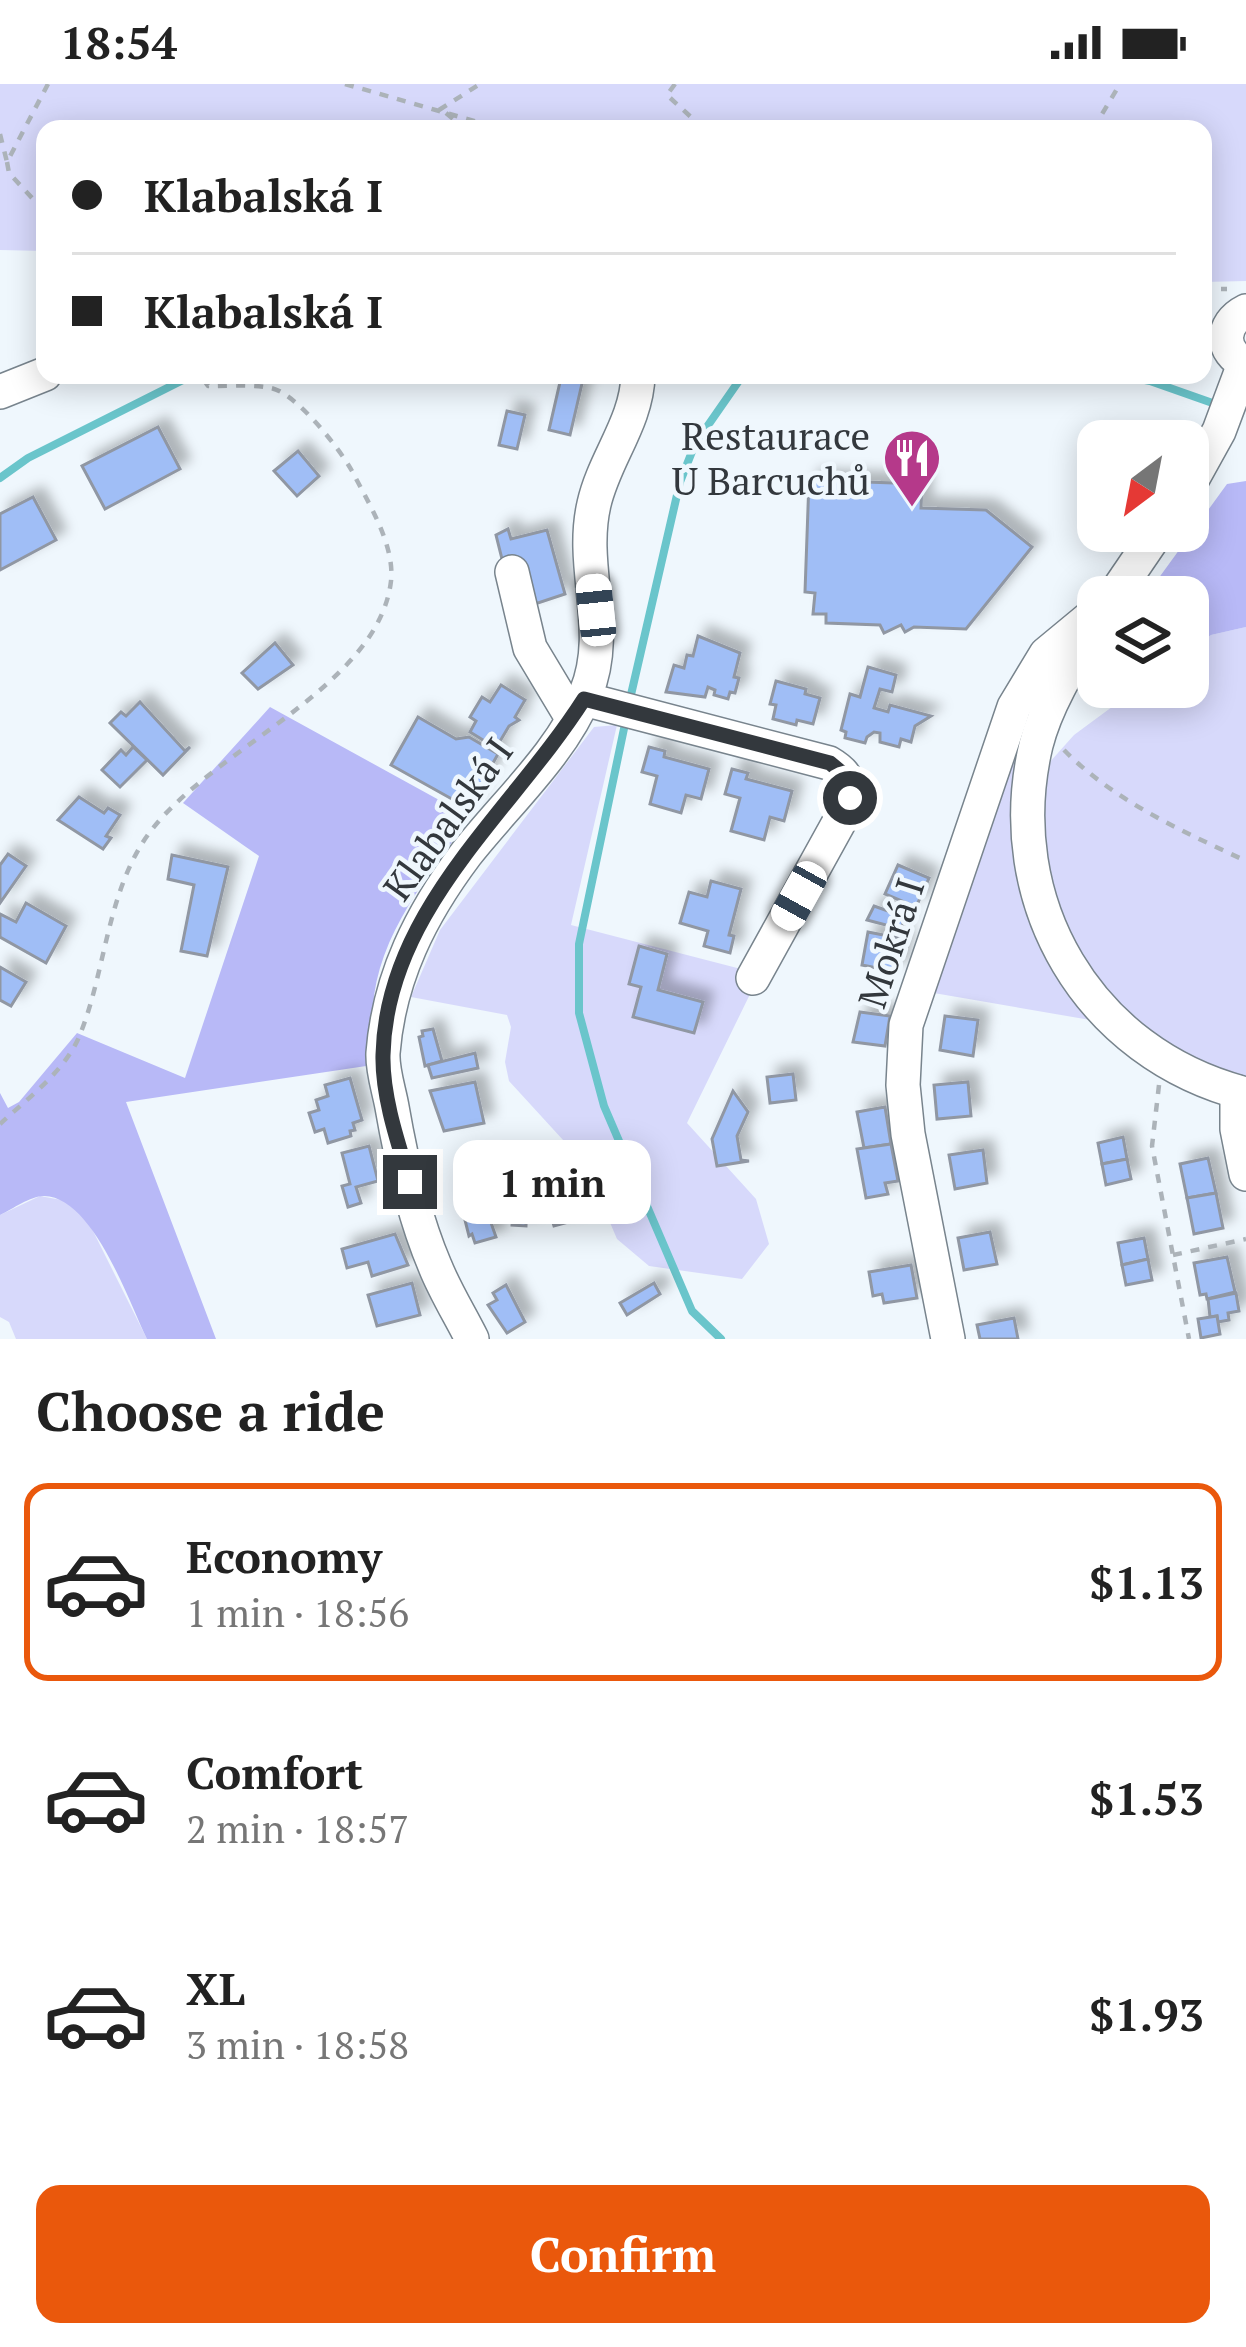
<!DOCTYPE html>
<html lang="en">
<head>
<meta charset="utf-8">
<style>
	:root { --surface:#fff; --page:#f2f2f2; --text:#222; --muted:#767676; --line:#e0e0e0; --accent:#ea580c }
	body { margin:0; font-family:"PT Serif",serif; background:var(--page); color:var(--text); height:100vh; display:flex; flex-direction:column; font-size:45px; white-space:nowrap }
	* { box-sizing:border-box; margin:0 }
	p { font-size:39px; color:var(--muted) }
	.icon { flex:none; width:66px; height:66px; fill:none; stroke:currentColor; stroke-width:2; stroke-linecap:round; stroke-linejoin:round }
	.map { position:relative; height:1255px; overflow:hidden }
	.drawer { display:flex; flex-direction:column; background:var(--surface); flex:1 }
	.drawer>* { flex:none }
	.top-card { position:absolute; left:36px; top:36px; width:1176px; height:264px; border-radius:24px; box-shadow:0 6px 30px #0003; display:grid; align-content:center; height:264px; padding:0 36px; background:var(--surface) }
	.needle { width:78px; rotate:212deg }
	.fabs { position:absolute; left:1077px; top:336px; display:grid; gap:24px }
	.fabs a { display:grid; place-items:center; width:132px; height:132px; border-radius:24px; background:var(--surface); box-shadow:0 6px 30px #0003; font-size:60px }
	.end { position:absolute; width:54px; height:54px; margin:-27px; border:15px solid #33383d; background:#fff; box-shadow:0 0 0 6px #fff }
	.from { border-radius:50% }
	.bubble { position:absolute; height:84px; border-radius:24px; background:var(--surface); box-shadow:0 6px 30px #0003; font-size:39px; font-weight:700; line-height:84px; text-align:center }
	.car { position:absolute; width:36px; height:72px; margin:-36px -18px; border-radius:15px; box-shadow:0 0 9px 3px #0007; background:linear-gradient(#fff 24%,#345 0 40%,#fff 0 76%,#345 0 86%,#fff 0) }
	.top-card b { display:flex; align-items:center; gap:42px; height:114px; font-size:45px }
	.top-card b+b { border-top:3px solid var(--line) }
	.top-card i { width:30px; height:30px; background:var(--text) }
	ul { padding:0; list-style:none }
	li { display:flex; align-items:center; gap:36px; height:198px; margin:0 24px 18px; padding:0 12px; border:6px solid transparent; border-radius:24px }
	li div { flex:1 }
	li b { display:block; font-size:45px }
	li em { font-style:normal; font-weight:700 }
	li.selected { border-color:var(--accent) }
	li>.icon { width:108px; height:108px; stroke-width:1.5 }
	h2 { padding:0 36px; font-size:54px; line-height:144px }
	.cta { display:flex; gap:24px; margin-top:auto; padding:24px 36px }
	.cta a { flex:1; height:138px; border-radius:24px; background:var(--accent); color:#fff; font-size:48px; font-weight:700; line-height:138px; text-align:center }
	.status { display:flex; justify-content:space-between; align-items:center; height:84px; padding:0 60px; background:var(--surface); direction:ltr }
	.status svg { height:33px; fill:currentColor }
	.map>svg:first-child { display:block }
	.green { fill:#d7d9fb }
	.forest { fill:#b8b9f7 }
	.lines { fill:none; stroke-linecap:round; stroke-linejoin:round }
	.stream { stroke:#6ac5cb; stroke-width:8 }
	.building { fill:#a0bef6; stroke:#9097a3; stroke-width:3; filter:url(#shadow) }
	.minor-casing { stroke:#78848d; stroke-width:36 }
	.path { stroke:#acb3b9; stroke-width:4.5; stroke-dasharray:9 9; stroke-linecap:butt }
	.minor { stroke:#fff; stroke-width:33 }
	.route { stroke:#33383d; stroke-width:15 }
	.labels { text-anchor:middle; stroke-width:9; stroke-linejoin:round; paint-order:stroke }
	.poi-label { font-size:39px; fill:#33383d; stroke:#eff7fd; text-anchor:end }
	.street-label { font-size:39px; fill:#33383d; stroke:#eff7fd }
</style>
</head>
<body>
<div class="status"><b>18:54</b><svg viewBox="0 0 49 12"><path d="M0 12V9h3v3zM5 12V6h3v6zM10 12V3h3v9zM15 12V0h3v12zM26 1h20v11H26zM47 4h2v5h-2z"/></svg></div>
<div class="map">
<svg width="1246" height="1255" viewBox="0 0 1246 1255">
	<defs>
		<filter id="shadow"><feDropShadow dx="10" dy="-10" stdDeviation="6" flood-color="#0004"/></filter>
	</defs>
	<rect width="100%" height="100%" fill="#eff7fd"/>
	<!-- green -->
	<g class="green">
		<path d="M 0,0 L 1246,0 L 1246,197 L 1203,198 L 1203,45 L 45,45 L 45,167 L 0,166 Z"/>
		<path d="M 1246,543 L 1246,994 L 1166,963 L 1087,891 L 1045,804 L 1041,688 L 1074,651 L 1139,603 L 1188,603 L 1188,567 L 1211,551 Z"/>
		<path d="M 1028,613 L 1019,694 L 1096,937 L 928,908 Z"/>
		<path d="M 617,641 L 571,841 L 741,885 L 755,900 L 687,1039 L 756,1115 L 769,1160 L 742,1195 L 649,1182 L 617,1155 L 585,1080 L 509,997 L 505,978 L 511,943 L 507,931 L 411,913 L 440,846 L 594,643 Z"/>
		<path d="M 40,1112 L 67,1117 L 87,1135 L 147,1255 L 16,1255 L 9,1238 L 0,1233 L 0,1131 Z"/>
	</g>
	<!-- forest -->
	<g class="forest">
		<path d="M 1246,397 L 1246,543 L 1211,551 L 1188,567 L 1188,513 L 1145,513 L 1227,400 Z"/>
		<path d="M 270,623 L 470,733 C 430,790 377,851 373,924 C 371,943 373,962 373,981 L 126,1018 L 216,1255 L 147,1255 C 128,1216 93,1113 44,1112 C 30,1112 13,1125 0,1131 L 0,1009 L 8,1024 L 19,1018 L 77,949 L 185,994 L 259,772 L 183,719 Z"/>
	</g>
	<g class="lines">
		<!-- stream -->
		<g class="stream">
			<path d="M 1120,291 L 1150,297 L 1221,322"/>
			<path d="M 0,394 L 28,374 L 193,291"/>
			<path d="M 630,615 L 680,398 L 695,360 L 743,291"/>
			<path d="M 626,635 L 579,860 L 579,929 L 604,1022 L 692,1227 L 721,1255"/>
		</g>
	</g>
	<!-- building -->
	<g class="building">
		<path d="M 532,291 L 584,291 L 570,351 L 549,346 L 560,298 Z"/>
		<path d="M 507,327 L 525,331 L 517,365 L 499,361 Z"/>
		<path d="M 158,343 L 180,385 L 105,425 L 82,382 Z"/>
		<path d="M 298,367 L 319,392 L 297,412 L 274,387 Z"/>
		<path d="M 809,396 L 922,400 L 921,424 L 986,426 L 1032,463 L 966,545 L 914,543 L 905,548 L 901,541 L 884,549 L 880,541 L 826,539 L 826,530 L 813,530 L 815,509 L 805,508 Z"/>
		<path d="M 33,413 L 56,456 L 0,486 L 0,430 Z"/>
		<path d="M 508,445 L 511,455 L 547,446 L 565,510 L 526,523 L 502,475 L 496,451 Z"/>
		<path d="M 698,552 L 740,569 L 734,593 L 739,594 L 735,609 L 730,608 L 728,615 L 714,611 L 715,606 L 708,603 L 705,613 L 666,608 L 674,581 L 684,584 L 687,571 L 693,572 Z"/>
		<path d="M 275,559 L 293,581 L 258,605 L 242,589 Z"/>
		<path d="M 868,583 L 896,591 L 892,608 L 880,605 L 874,624 L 888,628 L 890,621 L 931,632 L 915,642 L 911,658 L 901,655 L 899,663 L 880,658 L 880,649 L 874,648 L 867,653 L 865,659 L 845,654 L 846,648 L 841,646 L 850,610 L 860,613 Z"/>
		<path d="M 776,597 L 806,605 L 805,610 L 820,614 L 813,640 L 797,636 L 796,641 L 773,635 L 776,621 L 770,620 Z"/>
		<path d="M 501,601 L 525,616 L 515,633 L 519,636 L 509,642 L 496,664 L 470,648 L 476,637 L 470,633 L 482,613 L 490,618 Z"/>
		<path d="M 140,618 L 185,667 L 190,663 L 163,691 L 110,639 L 121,628 L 126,632 Z"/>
		<path d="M 418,633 L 456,655 L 469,653 L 498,670 L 468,724 L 391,681 Z"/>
		<path d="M 133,663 L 147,676 L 120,703 L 102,686 L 121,666 L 126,671 Z"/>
		<path d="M 649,663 L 665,667 L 664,673 L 709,685 L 701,715 L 686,711 L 681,729 L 650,720 L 657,692 L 642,688 Z"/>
		<path d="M 732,685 L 748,689 L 746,695 L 792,707 L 784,737 L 770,733 L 764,756 L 731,747 L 740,714 L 725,710 Z"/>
		<path d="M 79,713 L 104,729 L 108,724 L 120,731 L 106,752 L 111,754 L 103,765 L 58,736 Z"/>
		<path d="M 8,770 L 26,782 L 0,819 L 0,781 Z"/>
		<path d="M 172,771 L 228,783 L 207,872 L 181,867 L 194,801 L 168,795 Z"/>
		<path d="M 898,781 L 929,794 L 916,823 L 885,810 Z"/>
		<path d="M 711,797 L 741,805 L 729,851 L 734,852 L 730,869 L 704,862 L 708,847 L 680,839 L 689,808 L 707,813 Z"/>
		<path d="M 26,819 L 66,842 L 46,879 L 0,853 L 0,830 L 16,838 Z"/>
		<path d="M 874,822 L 905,833 L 901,845 L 867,836 Z"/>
		<path d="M 868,848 L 904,855 L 897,888 L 862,881 Z"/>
		<path d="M 639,862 L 667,870 L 658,906 L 703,918 L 694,949 L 633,933 L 641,903 L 629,900 Z"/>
		<path d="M 0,883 L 26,898 L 11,922 L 0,916 Z"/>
		<path d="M 860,928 L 890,932 L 885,962 L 853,958 Z"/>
		<path d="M 945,932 L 978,936 L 973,972 L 940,966 Z"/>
		<path d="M 433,945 L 442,977 L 425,982 L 419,953 L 423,952 L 422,947 Z"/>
		<path d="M 475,969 L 478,984 L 432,994 L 428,981 Z"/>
		<path d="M 793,990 L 796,1016 L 770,1019 L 767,993 Z"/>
		<path d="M 350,994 L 362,1036 L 353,1039 L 355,1046 L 350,1047 L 351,1052 L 328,1059 L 324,1045 L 315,1048 L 309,1029 L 319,1026 L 316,1016 L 328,1012 L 325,1001 Z"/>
		<path d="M 475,998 L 484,1039 L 444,1047 L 430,1007 Z"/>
		<path d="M 968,998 L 971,1032 L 937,1035 L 934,1001 Z"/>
		<path d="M 733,1007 L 748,1028 L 737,1052 L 741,1076 L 749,1077 L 717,1082 L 712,1055 Z"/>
		<path d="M 885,1023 L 891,1060 L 864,1064 L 857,1028 Z"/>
		<path d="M 1123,1053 L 1127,1075 L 1102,1080 L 1098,1059 Z"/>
		<path d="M 891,1060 L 898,1097 L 885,1099 L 888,1110 L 866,1114 L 857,1065 Z"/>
		<path d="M 369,1062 L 378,1097 L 356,1103 L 361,1119 L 348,1123 L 342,1102 L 350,1100 L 342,1069 Z"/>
		<path d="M 983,1066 L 987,1099 L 955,1105 L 949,1071 Z"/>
		<path d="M 1208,1074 L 1216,1109 L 1187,1114 L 1180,1080 Z"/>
		<path d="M 1127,1075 L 1131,1095 L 1106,1101 L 1102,1080 Z"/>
		<path d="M 579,1084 L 589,1115 L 575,1119 L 580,1135 L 554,1142 L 540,1095 Z"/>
		<path d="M 485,1092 L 490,1110 L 482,1113 L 496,1153 L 475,1159 L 472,1150 L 469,1152 L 456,1100 Z"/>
		<path d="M 514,1109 L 527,1110 L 526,1142 L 512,1141 Z"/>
		<path d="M 1216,1109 L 1223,1144 L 1194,1150 L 1187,1114 Z"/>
		<path d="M 990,1148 L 997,1180 L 964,1186 L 958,1154 Z"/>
		<path d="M 395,1150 L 408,1181 L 372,1192 L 368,1178 L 347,1184 L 342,1165 Z"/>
		<path d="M 1144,1154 L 1148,1175 L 1122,1181 L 1118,1159 Z"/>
		<path d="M 1227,1173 L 1235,1208 L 1207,1215 L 1206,1210 L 1200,1211 L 1194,1179 Z"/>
		<path d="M 1148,1175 L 1152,1196 L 1126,1201 L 1122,1181 Z"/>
		<path d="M 911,1181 L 917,1214 L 884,1219 L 882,1210 L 873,1212 L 869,1188 Z"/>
		<path d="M 412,1199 L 420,1231 L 377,1242 L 368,1211 Z"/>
		<path d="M 654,1199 L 660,1210 L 627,1231 L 620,1219 Z"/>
		<path d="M 506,1201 L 525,1238 L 507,1249 L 488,1221 L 497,1216 L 493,1209 Z"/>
		<path d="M 1236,1209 L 1239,1227 L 1228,1229 L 1229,1236 L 1218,1238 L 1217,1232 L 1210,1233 L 1208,1215 Z"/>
		<path d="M 1217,1232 L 1220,1250 L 1201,1254 L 1198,1235 Z"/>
		<path d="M 1014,1234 L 1018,1255 L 980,1255 L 977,1241 Z"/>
	</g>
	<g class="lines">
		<!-- minor casing -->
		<g class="minor-casing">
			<g id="minor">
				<path d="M 1246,227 C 1220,240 1220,268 1246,280"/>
				<path d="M 0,308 L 45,290"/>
				<path d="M 1188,403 L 1219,347 L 1244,280"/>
				<path d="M 512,488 L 530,564 L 572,634"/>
				<path d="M 1113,513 L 1158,447"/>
				<path d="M 1098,537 C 1075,575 1047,617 1036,661 C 999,817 1088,970 1246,1010"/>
				<path d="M 584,615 L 829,679 C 848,690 854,702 848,722 L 753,894"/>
				<path d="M 1237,1008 L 1237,1045 L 1246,1090"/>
				<path d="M 472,1255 C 460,1231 445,1207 435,1182 C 414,1133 401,1075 392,1023 C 389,1006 382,986 383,969 C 389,893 421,830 466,770 C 506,719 562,669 586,609 C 612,546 579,484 594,420 C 604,375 637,338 638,291"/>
				<path d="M 948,1255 L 908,1050 L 903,1001 L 906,941 L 1014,623 L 1046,570 L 1098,527"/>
			</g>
		</g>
		<!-- path -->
		<g class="path">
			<path d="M 345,0 L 502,45"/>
			<path d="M 675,0 L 667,11 L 704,45"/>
			<path d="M 439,26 L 480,0"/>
			<path d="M 446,29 L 465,45"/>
			<path d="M 1093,45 L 1120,0"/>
			<path d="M 0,50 L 7,78 L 48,0"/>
			<path d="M 7,78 L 9,89 L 45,128"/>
			<path d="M 1203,205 L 1227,205"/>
			<path d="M 1064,666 C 1114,717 1182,747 1246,777"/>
			<path d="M 1159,1001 L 1152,1062 L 1189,1255"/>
			<path d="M 0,1040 C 27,1015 64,988 79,953 C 104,893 106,820 140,763 C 193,671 378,609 391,497 C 395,461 368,418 352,387 C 340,365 296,309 271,304 C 251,300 228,302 208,302 L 203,295"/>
			<path d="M 1173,1171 L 1246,1155"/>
		</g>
		<!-- minor -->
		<use href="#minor" class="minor"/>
	</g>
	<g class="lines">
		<!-- route -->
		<path class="route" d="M 410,1098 C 398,1059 382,1012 383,971 C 386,826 512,728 584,615 L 830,679 L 848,694 L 850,714"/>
	</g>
	<!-- icons -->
	<defs>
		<g id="restaurant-pin" transform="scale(3)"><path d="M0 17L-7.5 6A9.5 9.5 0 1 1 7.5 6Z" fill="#b5398a" stroke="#eff7fd"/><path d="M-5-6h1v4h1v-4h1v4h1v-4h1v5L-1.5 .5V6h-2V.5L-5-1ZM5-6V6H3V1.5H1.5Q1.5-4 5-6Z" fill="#fff"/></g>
	</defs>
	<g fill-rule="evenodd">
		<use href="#restaurant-pin" x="912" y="374"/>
	</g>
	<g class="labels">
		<!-- poi labels -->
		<g class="poi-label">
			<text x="870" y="366">Restaurace<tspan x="870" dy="45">U Barcuchů</tspan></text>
		</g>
		<!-- street labels -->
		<g class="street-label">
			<text transform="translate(448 735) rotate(-54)" y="14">Klabalská I</text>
			<text transform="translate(891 859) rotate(-72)" y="14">Mokrá I</text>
		</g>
	</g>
</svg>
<div class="fabs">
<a><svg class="needle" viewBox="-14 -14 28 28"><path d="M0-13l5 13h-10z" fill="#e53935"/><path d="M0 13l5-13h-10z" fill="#767676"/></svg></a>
<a><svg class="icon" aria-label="layers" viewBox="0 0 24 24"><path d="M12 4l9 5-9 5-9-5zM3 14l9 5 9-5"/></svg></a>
</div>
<i class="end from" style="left:850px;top:714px"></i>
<i class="end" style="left:410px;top:1098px"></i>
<div class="bubble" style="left:453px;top:1056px;width:198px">1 min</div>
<i class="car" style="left:596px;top:526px;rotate:354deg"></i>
<i class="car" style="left:799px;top:812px;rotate:209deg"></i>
<div class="top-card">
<b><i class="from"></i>Klabalská I</b>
<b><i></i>Klabalská I</b>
</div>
</div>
<section class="drawer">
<h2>Choose a ride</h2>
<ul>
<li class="selected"><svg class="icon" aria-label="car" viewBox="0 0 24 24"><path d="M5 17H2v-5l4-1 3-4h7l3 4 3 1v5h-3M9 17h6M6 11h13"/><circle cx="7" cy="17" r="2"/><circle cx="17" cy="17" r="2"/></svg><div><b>Economy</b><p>1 min · 18:56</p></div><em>$1.13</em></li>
<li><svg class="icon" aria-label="car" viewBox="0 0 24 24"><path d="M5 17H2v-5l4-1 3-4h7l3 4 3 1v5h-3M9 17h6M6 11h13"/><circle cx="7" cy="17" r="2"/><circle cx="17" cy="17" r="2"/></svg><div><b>Comfort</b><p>2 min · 18:57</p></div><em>$1.53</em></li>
<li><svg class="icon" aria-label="car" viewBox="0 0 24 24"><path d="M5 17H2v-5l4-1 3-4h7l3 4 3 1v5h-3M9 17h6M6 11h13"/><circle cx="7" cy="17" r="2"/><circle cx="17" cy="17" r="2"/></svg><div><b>XL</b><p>3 min · 18:58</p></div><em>$1.93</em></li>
</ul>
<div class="cta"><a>Confirm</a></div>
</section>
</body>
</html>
